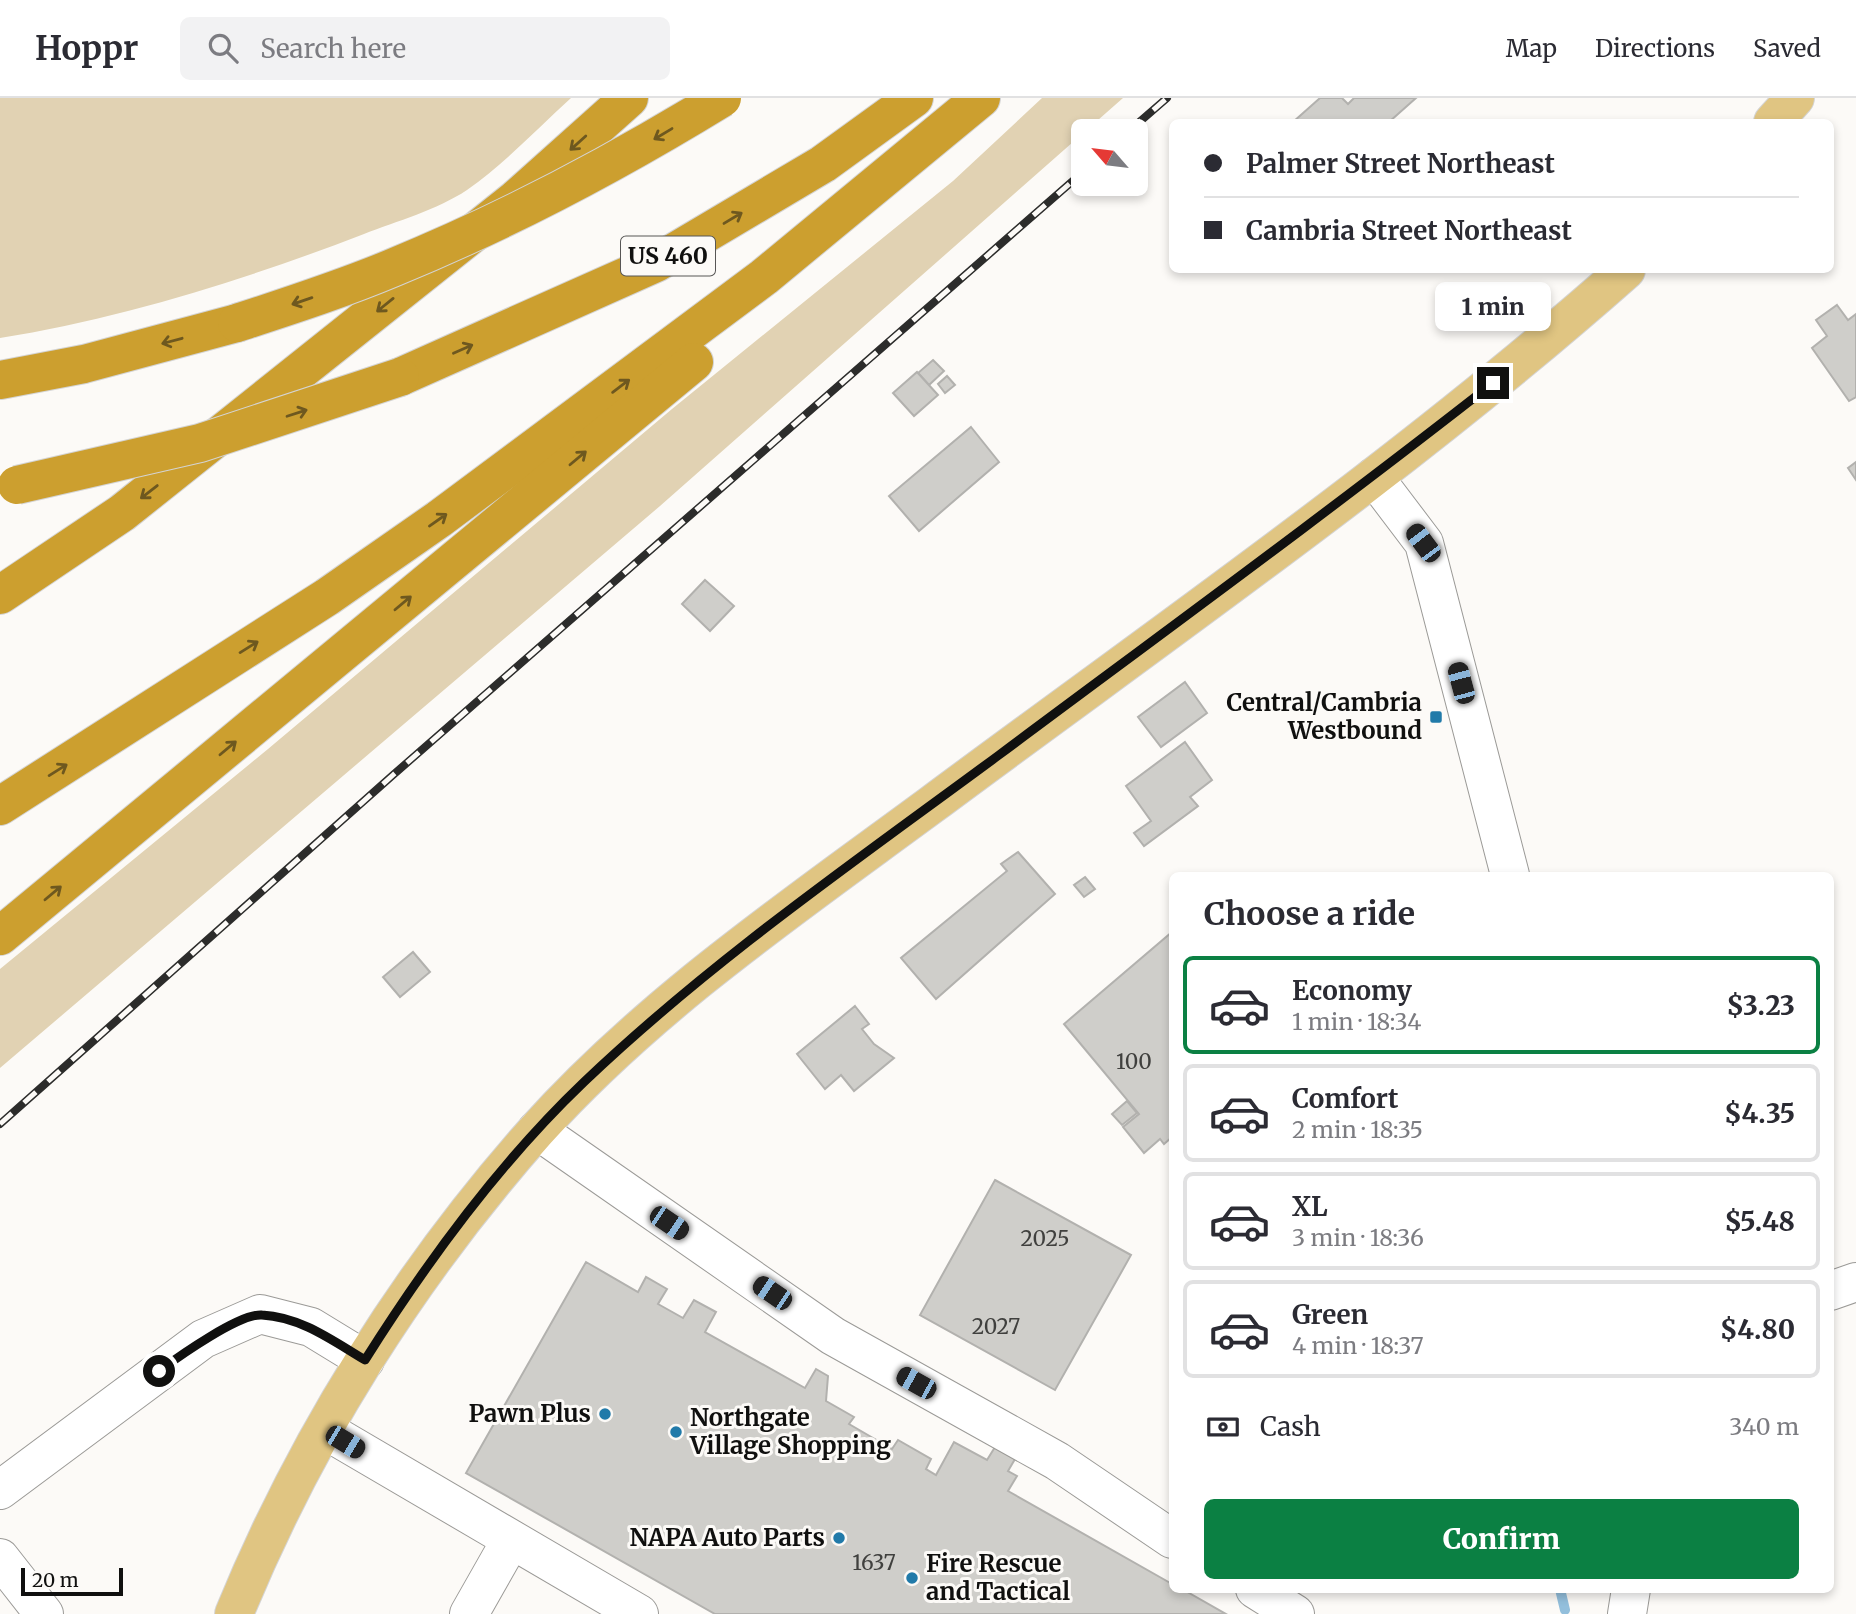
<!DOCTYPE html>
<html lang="en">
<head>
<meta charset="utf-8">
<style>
	:root { --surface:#fff; --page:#f2f2f3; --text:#2b2b33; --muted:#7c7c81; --line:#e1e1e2; --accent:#0b8043 }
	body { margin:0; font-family:Merriweather,serif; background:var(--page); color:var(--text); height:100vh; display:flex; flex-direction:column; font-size:26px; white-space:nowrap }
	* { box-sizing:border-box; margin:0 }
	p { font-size:23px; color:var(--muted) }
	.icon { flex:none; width:38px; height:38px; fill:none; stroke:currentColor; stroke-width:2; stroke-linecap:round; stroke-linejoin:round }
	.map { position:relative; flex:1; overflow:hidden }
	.side { position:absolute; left:1169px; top:774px; width:665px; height:721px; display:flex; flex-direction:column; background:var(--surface); border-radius:10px; box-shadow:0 4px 10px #0003 }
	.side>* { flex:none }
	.banner { position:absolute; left:1169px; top:21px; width:665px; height:154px; border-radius:10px; box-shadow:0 4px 10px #0003; display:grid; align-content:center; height:154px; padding:0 35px; background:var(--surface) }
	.needle { width:46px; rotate:298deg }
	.fabs { position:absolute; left:1071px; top:21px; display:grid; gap:14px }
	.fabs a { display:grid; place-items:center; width:77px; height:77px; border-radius:10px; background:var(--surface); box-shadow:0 4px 10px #0003; font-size:35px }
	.scale { position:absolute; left:21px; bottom:18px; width:102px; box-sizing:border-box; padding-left:7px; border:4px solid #10100f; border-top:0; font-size:19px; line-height:24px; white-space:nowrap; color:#10100f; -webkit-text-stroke:5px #fcfaf7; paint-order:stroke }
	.end { position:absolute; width:32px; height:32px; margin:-16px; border:9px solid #10100f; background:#fff; box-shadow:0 0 0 4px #fff }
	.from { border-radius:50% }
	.bubble { position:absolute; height:49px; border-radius:10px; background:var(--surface); box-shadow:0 4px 10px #0003; font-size:23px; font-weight:800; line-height:49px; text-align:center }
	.car { position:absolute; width:21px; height:42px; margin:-21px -10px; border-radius:9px; box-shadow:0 0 5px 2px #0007; background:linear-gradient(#222 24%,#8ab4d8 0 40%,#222 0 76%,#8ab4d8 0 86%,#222 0) }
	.banner b { display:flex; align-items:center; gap:24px; height:66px; font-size:26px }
	.banner b+b { border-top:2px solid var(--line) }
	.banner i { width:18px; height:18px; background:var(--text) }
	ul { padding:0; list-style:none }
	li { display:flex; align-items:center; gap:21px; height:98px; margin:0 14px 10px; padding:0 21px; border:4px solid var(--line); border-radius:10px }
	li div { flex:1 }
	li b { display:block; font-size:26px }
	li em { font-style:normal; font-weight:800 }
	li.on { border-color:var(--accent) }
	li>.icon { width:63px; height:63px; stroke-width:1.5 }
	h2 { padding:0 35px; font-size:32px; line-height:84px }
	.pay { display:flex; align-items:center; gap:18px; height:77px; padding:0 35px; font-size:26px }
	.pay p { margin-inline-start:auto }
	.action { display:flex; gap:14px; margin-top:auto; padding:14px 35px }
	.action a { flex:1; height:80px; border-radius:10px; background:var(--accent); color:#fff; font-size:28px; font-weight:800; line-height:80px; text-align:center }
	header { display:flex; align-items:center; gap:42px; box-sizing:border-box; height:98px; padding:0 35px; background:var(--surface); border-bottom:2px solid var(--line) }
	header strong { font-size:33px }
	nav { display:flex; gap:38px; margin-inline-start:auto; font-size:24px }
	.search { width:490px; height:63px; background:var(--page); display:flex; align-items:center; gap:18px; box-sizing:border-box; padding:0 24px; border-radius:10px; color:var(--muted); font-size:26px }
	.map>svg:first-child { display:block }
	.green { fill:#e1d2b3 }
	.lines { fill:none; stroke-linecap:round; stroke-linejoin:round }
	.stream { stroke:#93bfdc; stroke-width:10 }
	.building { fill:#cfceca; stroke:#b2b1ae; stroke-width:2 }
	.minor-casing { stroke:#9b9a97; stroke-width:40 }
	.major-casing { stroke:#d4d4d4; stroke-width:40 }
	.highway-casing { stroke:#d4d4d4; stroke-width:40 }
	.minor { stroke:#fff; stroke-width:38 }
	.major { stroke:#e0c582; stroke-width:38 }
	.highway { stroke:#cc9f2f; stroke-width:38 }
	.rail-casing { stroke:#2c2c2b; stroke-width:8 }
	.rail { stroke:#fcfaf7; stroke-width:5; stroke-dasharray:16; stroke-linecap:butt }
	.highway-bridge-casing { stroke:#d4d4d4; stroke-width:40; stroke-linecap:butt }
	.highway-bridge { stroke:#cc9f2f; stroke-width:38 }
	.oneway { stroke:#6e581f }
	.route { stroke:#10100f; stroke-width:9 }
	.poi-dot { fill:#217aa9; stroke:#fcfaf7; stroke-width:2.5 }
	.labels { text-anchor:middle; stroke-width:6; stroke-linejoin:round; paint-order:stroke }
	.number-label { font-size:21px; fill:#40403e }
	.shield { fill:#fcfaf7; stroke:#575655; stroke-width:2 }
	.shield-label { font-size:23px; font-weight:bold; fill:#10100f }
	.poi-label { font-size:24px; font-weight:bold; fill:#10100f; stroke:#fcfaf7; text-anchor:end }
</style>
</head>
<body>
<header>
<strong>Hoppr</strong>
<div class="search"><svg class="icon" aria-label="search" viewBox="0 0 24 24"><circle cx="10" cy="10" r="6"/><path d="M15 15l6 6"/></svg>Search here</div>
<nav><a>Map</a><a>Directions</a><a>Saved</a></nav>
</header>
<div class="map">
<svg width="1856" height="1516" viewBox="0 0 1856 1516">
	<rect width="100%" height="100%" fill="#fcfaf7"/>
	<!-- green -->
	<g class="green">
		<path d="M 0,0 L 571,0 C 537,31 504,66 467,92 C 437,112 397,123 364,136 C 247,181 124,220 0,240 Z"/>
		<path d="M 1042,0 L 1123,0 L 660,408 L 0,970 L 0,871 L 268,651 L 672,311 L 953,83 Z"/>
	</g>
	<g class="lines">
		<!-- stream -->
		<path class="stream" d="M 1560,1491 L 1565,1512"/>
	</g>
	<!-- building -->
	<g class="building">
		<path d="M 1320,0 L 1342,0 L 1348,6 L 1354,0 L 1416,0 L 1389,24 L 1293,24 Z"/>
		<path d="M 1837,207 L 1848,222 L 1856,216 L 1856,299 L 1849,303 L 1812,250 L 1827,238 L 1816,222 Z"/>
		<path d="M 933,262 L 944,273 L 929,287 L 918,275 Z"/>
		<path d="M 917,274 L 938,297 L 914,318 L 893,295 Z"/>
		<path d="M 947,278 L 955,287 L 945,295 L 938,286 Z"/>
		<path d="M 971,329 L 999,364 L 919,433 L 889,398 Z"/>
		<path d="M 1856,364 L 1856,382 L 1848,370 Z"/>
		<path d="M 705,482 L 734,508 L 710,533 L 682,506 Z"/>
		<path d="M 1185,584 L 1207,615 L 1161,649 L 1138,619 Z"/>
		<path d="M 1185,644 L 1212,682 L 1190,699 L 1198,708 L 1144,748 L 1134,735 L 1151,723 L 1126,688 Z"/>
		<path d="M 1018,754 L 1055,796 L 936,901 L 901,860 L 1007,773 L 1001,766 Z"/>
		<path d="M 1085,779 L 1095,791 L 1084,799 L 1074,787 Z"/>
		<path d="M 1172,834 L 1172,1039 L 1164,1046 L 1160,1041 L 1144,1055 L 1123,1029 L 1139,1016 L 1064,926 Z"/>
		<path d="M 413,854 L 430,874 L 400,899 L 383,879 Z"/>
		<path d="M 855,908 L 869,926 L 862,931 L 874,946 L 894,960 L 854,993 L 841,977 L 825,991 L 797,956 Z"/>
		<path d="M 1127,1003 L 1137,1015 L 1122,1027 L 1112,1016 Z"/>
		<path d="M 995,1082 L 1131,1157 L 1055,1292 L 920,1217 Z"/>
		<path d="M 586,1164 L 638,1194 L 646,1179 L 667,1191 L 658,1206 L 683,1220 L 694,1202 L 716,1214 L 705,1234 L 805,1290 L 816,1271 L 828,1278 L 826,1303 L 854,1319 L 849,1326 L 892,1351 L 898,1342 L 931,1361 L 926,1371 L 936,1377 L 954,1344 L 987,1362 L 995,1349 L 1015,1361 L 1008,1373 L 1017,1378 L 1008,1393 L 1172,1486 L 1172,1491 L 1182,1491 L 1226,1516 L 715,1516 L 466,1375 Z"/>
	</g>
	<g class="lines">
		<!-- minor casing -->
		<g class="minor-casing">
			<g id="minor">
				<path d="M 1374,379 L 1424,445 L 1510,777"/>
				<path d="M 537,1032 L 833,1238 L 1057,1363 L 1172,1441"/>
				<path d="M 1830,1193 L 1856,1184"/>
				<path d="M 325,1332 L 639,1516"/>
				<path d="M 0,1392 L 203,1241 L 260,1216 L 311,1229 L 365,1262"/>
				<path d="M 0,1460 L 44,1516"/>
				<path d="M 1255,1491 L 1295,1516"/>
				<path d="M 469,1516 L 511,1442"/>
				<path d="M 1627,1516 L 1631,1491"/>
			</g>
		</g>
		<!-- major casing -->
		<g class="major-casing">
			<g id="major">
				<path d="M 1773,24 L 1795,0"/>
				<path d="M 234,1516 C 306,1340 410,1175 536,1033 C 650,906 794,808 931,707 C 1165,533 1407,366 1626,172"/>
			</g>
		</g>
		<!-- highway casing -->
		<g class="highway-casing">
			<g id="highway">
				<path d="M 400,279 L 656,165 L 823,66 L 914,0"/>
				<path d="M 0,282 L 84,266 L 237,225"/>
				<path d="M 0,497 L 122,415 L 516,101 L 629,0"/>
				<path d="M 0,708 L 327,499 L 439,421 L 764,179 L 981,0"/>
				<path d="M 0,838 L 694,264"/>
			</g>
		</g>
		<!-- minor -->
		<use href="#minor" class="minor"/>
		<!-- major -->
		<use href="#major" class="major"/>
		<!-- highway -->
		<use href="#highway" class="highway"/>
		<!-- rail casing -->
		<g class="rail-casing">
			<g id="rail">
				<path d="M 1129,33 L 1167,0"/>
				<path d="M 0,1026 L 393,677 L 1083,74"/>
			</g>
		</g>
		<!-- rail -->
		<use href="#rail" class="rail"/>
		<!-- highway-bridge casing -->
		<g class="highway-bridge-casing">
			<g id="highway-bridge">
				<path d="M 237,225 C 289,208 342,191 392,170 C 507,123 616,65 722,0"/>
				<path d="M 17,387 L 200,345 L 400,279"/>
			</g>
		</g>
		<!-- highway-bridge -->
		<use href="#highway-bridge" class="highway-bridge"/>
	</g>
	<!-- one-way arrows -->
	<defs><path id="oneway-shaft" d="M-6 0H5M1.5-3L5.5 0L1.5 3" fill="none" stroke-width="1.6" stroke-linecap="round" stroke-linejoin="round" transform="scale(1.75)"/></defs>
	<g class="oneway">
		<use href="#oneway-shaft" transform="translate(663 36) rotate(149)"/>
		<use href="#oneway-shaft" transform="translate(578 45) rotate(138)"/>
		<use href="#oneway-shaft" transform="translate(733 120) rotate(-31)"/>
		<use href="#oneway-shaft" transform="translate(302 203) rotate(161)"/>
		<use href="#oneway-shaft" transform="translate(385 207) rotate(141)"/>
		<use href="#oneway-shaft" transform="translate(172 243) rotate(165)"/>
		<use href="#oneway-shaft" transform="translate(463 251) rotate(-24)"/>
		<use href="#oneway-shaft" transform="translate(621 288) rotate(-37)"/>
		<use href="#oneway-shaft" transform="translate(297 315) rotate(-18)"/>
		<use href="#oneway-shaft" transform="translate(578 360) rotate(-40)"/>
		<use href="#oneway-shaft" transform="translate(149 394) rotate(142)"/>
		<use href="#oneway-shaft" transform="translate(438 422) rotate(-35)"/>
		<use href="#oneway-shaft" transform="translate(403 505) rotate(-40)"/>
		<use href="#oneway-shaft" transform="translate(249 549) rotate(-32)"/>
		<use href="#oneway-shaft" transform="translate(228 650) rotate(-40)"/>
		<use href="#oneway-shaft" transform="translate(58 672) rotate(-32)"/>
		<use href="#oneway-shaft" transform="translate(53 795) rotate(-40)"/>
	</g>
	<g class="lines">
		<!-- route -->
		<path class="route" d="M 159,1273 C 178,1259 240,1215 262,1217 C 301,1219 333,1243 365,1262 C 428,1162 499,1065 584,984 C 712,862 857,762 999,657 C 1164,534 1331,412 1493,285"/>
	</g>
	<!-- markers -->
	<g class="poi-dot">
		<rect x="1429" y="612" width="14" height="14" rx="3.5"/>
		<circle cx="605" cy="1316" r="7"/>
		<circle cx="676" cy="1334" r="7"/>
		<circle cx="839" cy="1440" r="7"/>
		<circle cx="912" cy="1480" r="7"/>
	</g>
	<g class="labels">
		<!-- number labels -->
		<g class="number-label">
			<text x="1134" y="971">100</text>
			<text x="1045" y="1148">2025</text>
			<text x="996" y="1236">2027</text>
			<text x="874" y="1472">1637</text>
		</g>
		<!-- shield labels -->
		<rect class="shield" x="621" y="138.5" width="94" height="39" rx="5"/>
		<g class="shield-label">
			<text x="668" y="166">US 460</text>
		</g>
		<!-- poi labels -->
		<g class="poi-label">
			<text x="1422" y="613">Central/Cambria<tspan x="1422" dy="28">Westbound</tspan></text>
			<text x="591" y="1324">Pawn Plus</text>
			<text x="690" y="1328" text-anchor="start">Northgate<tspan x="690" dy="28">Village Shopping</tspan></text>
			<text x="825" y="1448">NAPA Auto Parts</text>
			<text x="926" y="1474" text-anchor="start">Fire Rescue<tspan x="926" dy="28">and Tactical</tspan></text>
		</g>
	</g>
</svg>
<div class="fabs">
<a><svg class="needle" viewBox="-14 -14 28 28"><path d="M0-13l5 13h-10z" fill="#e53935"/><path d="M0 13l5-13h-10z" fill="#7c7c81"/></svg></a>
</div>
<div class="scale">20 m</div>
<i class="end from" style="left:159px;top:1273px"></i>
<i class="end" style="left:1493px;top:285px"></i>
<div class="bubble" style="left:1435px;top:184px;width:116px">1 min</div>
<i class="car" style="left:1423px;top:445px;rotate:323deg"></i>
<i class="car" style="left:1461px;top:585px;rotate:345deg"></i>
<i class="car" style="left:669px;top:1125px;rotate:124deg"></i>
<i class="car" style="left:772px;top:1195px;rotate:304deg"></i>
<i class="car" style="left:916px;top:1285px;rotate:299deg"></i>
<i class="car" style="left:345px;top:1344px;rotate:121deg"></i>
<div class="banner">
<b><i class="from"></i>Palmer Street Northeast</b>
<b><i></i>Cambria Street Northeast</b>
</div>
<section class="side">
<h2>Choose a ride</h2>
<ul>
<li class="on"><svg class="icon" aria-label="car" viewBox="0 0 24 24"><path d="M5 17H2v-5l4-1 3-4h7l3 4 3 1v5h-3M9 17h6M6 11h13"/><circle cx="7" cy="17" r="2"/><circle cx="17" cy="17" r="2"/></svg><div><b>Economy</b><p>1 min · 18:34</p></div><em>$3.23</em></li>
<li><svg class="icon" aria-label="car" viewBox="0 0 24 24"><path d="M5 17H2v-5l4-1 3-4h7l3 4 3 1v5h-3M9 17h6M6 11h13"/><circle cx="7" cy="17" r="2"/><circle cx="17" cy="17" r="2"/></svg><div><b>Comfort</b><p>2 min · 18:35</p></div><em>$4.35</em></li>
<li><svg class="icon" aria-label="car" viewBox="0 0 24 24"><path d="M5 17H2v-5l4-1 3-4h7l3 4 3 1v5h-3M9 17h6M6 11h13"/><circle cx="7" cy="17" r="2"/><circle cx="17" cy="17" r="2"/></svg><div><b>XL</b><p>3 min · 18:36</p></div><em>$5.48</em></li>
<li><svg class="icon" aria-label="car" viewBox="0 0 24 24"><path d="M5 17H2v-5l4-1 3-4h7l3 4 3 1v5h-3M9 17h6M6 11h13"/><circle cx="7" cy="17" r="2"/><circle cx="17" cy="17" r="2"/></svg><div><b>Green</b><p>4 min · 18:37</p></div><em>$4.80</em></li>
</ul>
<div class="pay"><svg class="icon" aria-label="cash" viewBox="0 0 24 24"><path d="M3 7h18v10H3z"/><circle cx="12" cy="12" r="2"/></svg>Cash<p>340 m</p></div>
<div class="action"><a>Confirm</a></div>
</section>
</div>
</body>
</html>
